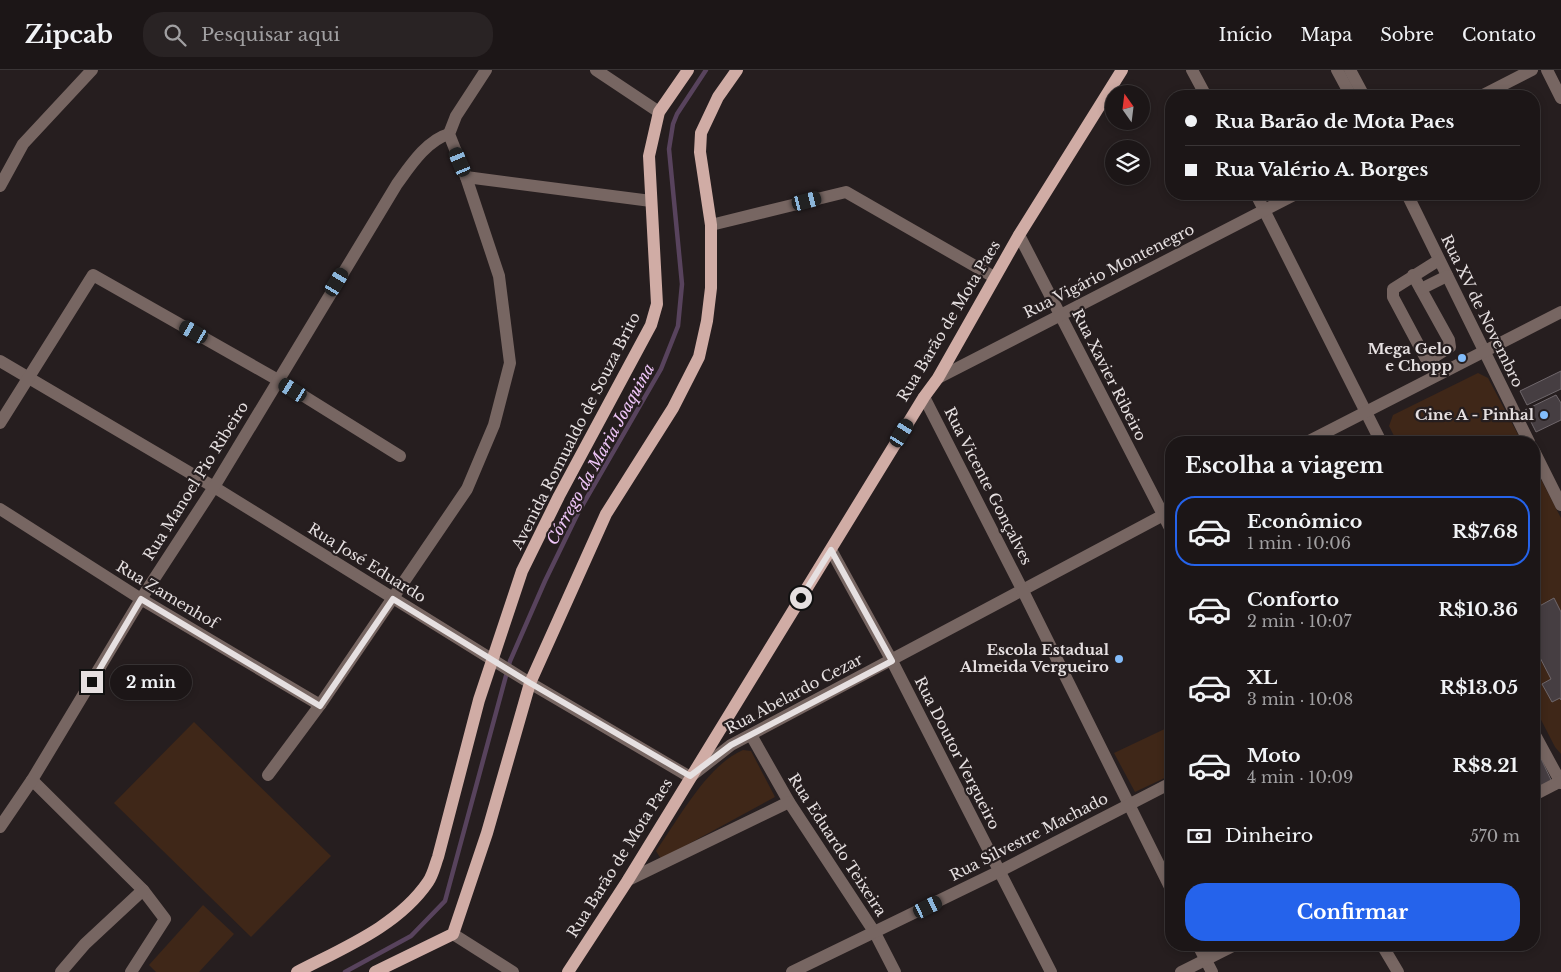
<!DOCTYPE html>
<html lang="pt">
<head>
<meta charset="utf-8">
<style>
	:root { --surface:#1c1617; --page:#292324; --text:#f1f3f6; --muted:#a09fa1; --line:#3a3536; --accent:#2563eb }
	body { margin:0; font-family:"Libre Baskerville",serif; background:var(--page); color:var(--text); height:100vh; display:flex; flex-direction:column; font-size:19px; white-space:nowrap }
	* { box-sizing:border-box; margin:0 }
	p { font-size:16px; color:var(--muted) }
	.icon { flex:none; width:28px; height:28px; fill:none; stroke:currentColor; stroke-width:2; stroke-linecap:round; stroke-linejoin:round }
	.map { position:relative; flex:1; overflow:hidden }
	.sheet { position:absolute; left:1165px; top:366px; width:375px; height:515px; display:flex; flex-direction:column; background:var(--surface); border-radius:20px; box-shadow:0 2px 8px #0003,0 0 0 1px var(--line) }
	.sheet>* { flex:none }
	.guide { position:absolute; left:1165px; top:20px; width:375px; height:110px; border-radius:20px; box-shadow:0 2px 8px #0003,0 0 0 1px var(--line); display:grid; align-content:center; height:110px; padding:0 20px; background:var(--surface) }
	.needle { width:32px; rotate:346deg }
	.controls { position:absolute; left:1105px; top:15px; display:grid; gap:10px }
	.controls a { display:grid; place-items:center; width:45px; height:45px; border-radius:50%; background:var(--surface); box-shadow:0 2px 8px #0003,0 0 0 1px var(--line); font-size:25px }
	.end { position:absolute; width:22px; height:22px; margin:-11px; border:6px solid #e6e0e1; background:#111; box-shadow:0 0 0 2px #111 }
	.from { border-radius:50% }
	.bubble { position:absolute; height:35px; border-radius:18px; background:var(--surface); box-shadow:0 2px 8px #0003,0 0 0 1px var(--line); font-size:16px; font-weight:800; line-height:35px; text-align:center }
	.car { position:absolute; width:15px; height:30px; margin:-15px -8px; border-radius:6px; box-shadow:0 0 4px 1px #0007; background:linear-gradient(#222 24%,#8ab4d8 0 40%,#222 0 76%,#8ab4d8 0 86%,#222 0) }
	.guide b { display:flex; align-items:center; gap:18px; height:48px; font-size:19px }
	.guide b+b { border-top:1px solid var(--line) }
	.guide i { width:12px; height:12px; background:var(--text) }
	ul { padding:0; list-style:none }
	li { display:flex; align-items:center; gap:15px; height:70px; margin:0 10px 8px; padding:0 10px; border:2px solid transparent; border-radius:20px }
	li div { flex:1 }
	li b { display:block; font-size:19px }
	li em { font-style:normal; font-weight:800 }
	li.current { border-color:var(--accent) }
	li>.icon { width:45px; height:45px; stroke-width:1.5 }
	h2 { padding:0 20px; font-size:22px; line-height:60px }
	.pay { display:flex; align-items:center; gap:12px; height:55px; padding:0 20px; font-size:19px }
	.pay p { margin-inline-start:auto }
	.button { display:flex; gap:10px; margin-top:auto; padding:10px 20px }
	.button a { flex:1; height:58px; border-radius:20px; background:var(--accent); color:#fff; font-size:20px; font-weight:800; line-height:58px; text-align:center }
	header { display:flex; align-items:center; gap:30px; box-sizing:border-box; height:70px; padding:0 25px; background:var(--surface); border-bottom:1px solid var(--line) }
	header strong { font-size:24px }
	nav { display:flex; gap:28px; margin-inline-start:auto; font-size:18px }
	.search { width:350px; height:45px; background:var(--page); display:flex; align-items:center; gap:12px; box-sizing:border-box; padding:0 18px; border-radius:20px; color:var(--muted); font-size:19px }
	.map>svg:first-child { display:block }
	.green { fill:#3f2718 }
	.lines { fill:none; stroke-linecap:round; stroke-linejoin:round }
	.stream { stroke:#58435d; stroke-width:4.5 }
	.building { fill:#463e42; stroke:#6f676b }
	.minor { stroke:#776662; stroke-width:12 }
	.major { stroke:#d0aca5; stroke-width:12 }
	.route { stroke:#e6e0e1; stroke-width:6 }
	.poi-dot { fill:#82bcfa; stroke:#261e1f; stroke-width:2 }
	.labels { text-anchor:middle; stroke-width:4.5; stroke-linejoin:round; paint-order:stroke }
	.street-label { font-size:15px; fill:#e6e0e1; stroke:#261e1f }
	.poi-label { font-size:15px; font-weight:bold; fill:#e6e0e1; stroke:#261e1f; text-anchor:end }
	.water-label { font-size:16px; font-style:italic; fill:#efc6f9; stroke:#261e1f }
</style>
</head>
<body>
<header>
<strong>Zipcab</strong>
<div class="search"><svg class="icon" aria-label="search" viewBox="0 0 24 24"><circle cx="10" cy="10" r="6"/><path d="M15 15l6 6"/></svg>Pesquisar aqui</div>
<nav><a>Início</a><a>Mapa</a><a>Sobre</a><a>Contato</a></nav>
</header>
<div class="map">
<svg width="1561" height="902" viewBox="0 0 1561 902">
	<rect width="100%" height="100%" fill="#261e1f"/>
	<!-- green -->
	<g class="green">
		<path d="M 1478,303 L 1488,308 L 1522,372 L 1397,372 L 1389,356 L 1393,345 Z"/>
		<path d="M 1534,396 L 1561,448 L 1561,684 L 1555,677 L 1534,636 Z"/>
		<path d="M 194,652 L 331,786 L 251,867 L 114,733 Z"/>
		<path d="M 1171,656 L 1171,705 L 1135,722 L 1114,683 Z"/>
		<path d="M 743,680 L 751,681 L 775,727 L 661,789 L 656,781 C 678,750 707,695 743,680 Z"/>
		<path d="M 203,835 L 234,864 L 199,902 L 156,902 L 149,895 Z"/>
	</g>
	<g class="lines">
		<!-- stream -->
		<path class="stream" d="M 345,902 L 411,866 L 445,831 L 510,591 L 545,511 L 578,443 L 661,299 L 678,256 L 682,214 L 669,79 L 673,54 L 677,44 L 706,0"/>
	</g>
	<!-- building -->
	<g class="building">
		<path d="M 1561,301 L 1561,319 L 1527,335 L 1520,321 Z"/>
		<path d="M 1556,325 L 1561,333 L 1561,350 L 1536,362 L 1525,340 Z"/>
		<path d="M 1554,528 L 1561,542 L 1561,630 L 1560,628 L 1552,632 L 1542,614 L 1551,609 L 1534,576 L 1534,539 Z"/>
		<path d="M 1536,678 L 1552,712 L 1534,722 L 1534,679 Z"/>
	</g>
	<g class="lines">
		<!-- minor -->
		<g class="minor">
			<path d="M 596,0 L 659,42"/>
			<path d="M 1192,0 L 1206,26"/>
			<path d="M 1337,0 L 1351,26"/>
			<path d="M 1350,0 L 1364,26"/>
			<path d="M 1547,0 L 1561,28"/>
			<path d="M 1481,26 L 1532,0"/>
			<path d="M 466,107 L 651,131"/>
			<path d="M 0,116 L 23,74 L 92,0"/>
			<path d="M 1256,124 L 1381,372"/>
			<path d="M 1407,124 L 1529,372"/>
			<path d="M 711,155 L 846,122 L 994,207"/>
			<path d="M 1019,165 L 1171,460"/>
			<path d="M 1413,205 L 1449,270 L 1450,277 L 1434,287 L 1425,287 L 1393,227 L 1393,219 L 1439,190"/>
			<path d="M 1421,219 L 1447,206"/>
			<path d="M 0,291 L 214,417 L 530,613 L 690,707 L 731,675 L 1171,441"/>
			<path d="M 938,308 L 1296,124"/>
			<path d="M 924,327 L 1023,521 L 1171,819"/>
			<path d="M 0,353 L 93,205 L 278,310 L 400,386"/>
			<path d="M 1307,372 L 1561,242"/>
			<path d="M 1534,381 L 1561,435"/>
			<path d="M 0,439 L 141,529 L 320,635"/>
			<path d="M 831,480 L 892,591 L 1051,902"/>
			<path d="M 1534,663 L 1561,713"/>
			<path d="M 751,665 L 789,732 L 875,863 L 895,902"/>
			<path d="M 268,705 L 320,635 L 467,419 L 494,355 L 510,293 L 499,206 L 466,107 L 449,64 L 456,46 L 486,0"/>
			<path d="M 32,710 L 143,820 L 165,849 L 131,902"/>
			<path d="M 1534,725 L 1561,711"/>
			<path d="M 0,757 L 32,710 L 141,529 L 214,417 L 397,114 C 410,96 427,70 449,64"/>
			<path d="M 628,810 L 789,732"/>
			<path d="M 453,864 L 513,902"/>
			<path d="M 1198,875 L 1212,902"/>
			<path d="M 1382,875 L 1398,902"/>
			<path d="M 61,902 L 85,874 L 143,820"/>
			<path d="M 792,902 L 1000,801 L 1171,713"/>
			<path d="M 1181,902 L 1235,875"/>
		</g>
		<!-- major -->
		<g class="major">
			<path d="M 297,902 C 343,878 398,856 428,812 C 433,805 435,795 438,787 L 479,630 L 522,501 L 559,426 L 651,255 L 657,234 L 649,86 L 659,42 L 688,0"/>
			<path d="M 375,902 L 453,864 L 487,763 L 530,613 L 606,444 L 673,338 L 699,287 L 707,251 L 711,218 L 711,155 L 700,82 L 701,63 L 718,27 L 737,0"/>
			<path d="M 568,902 L 628,810 L 924,327 L 938,308 L 1019,165 L 1122,0"/>
		</g>
	</g>
	<g class="lines">
		<!-- route -->
		<path class="route" d="M 92,612 L 141,529 L 320,636 L 393,529 L 530,613 L 690,706 L 731,675 L 892,591 L 831,480 L 801,528"/>
	</g>
	<!-- markers -->
	<g class="poi-dot">
		<circle cx="1462" cy="288" r="5"/>
		<circle cx="1544" cy="345" r="5"/>
		<circle cx="1119" cy="589" r="5"/>
	</g>
	<g class="labels">
		<!-- street labels -->
		<g class="street-label">
			<text transform="translate(1109 201) rotate(-27)" y="5">Rua Vigário Montenegro</text>
			<text transform="translate(1482 241) rotate(64)" y="5">Rua XV de Novembro</text>
			<text transform="translate(949 251) rotate(-59)" y="5">Rua Barão de Mota Paes</text>
			<text transform="translate(1109 305) rotate(63)" y="5">Rua Xavier Ribeiro</text>
			<text transform="translate(576 361) rotate(-63)" y="5">Avenida Romualdo de Souza Brito</text>
			<text transform="translate(196 411) rotate(-58)" y="5">Rua Manoel Pio Ribeiro</text>
			<text transform="translate(988 416) rotate(63)" y="5">Rua Vicente Gonçalves</text>
			<text transform="translate(367 493) rotate(32)" y="5">Rua José Eduardo</text>
			<text transform="translate(167 525) rotate(31)" y="5">Rua Zamenhof</text>
			<text transform="translate(794 624) rotate(-28)" y="5">Rua Abelardo Cezar</text>
			<text transform="translate(957 683) rotate(63)" y="5">Rua Doutor Vergueiro</text>
			<text transform="translate(1029 767) rotate(-27)" y="5">Rua Silvestre Machado</text>
			<text transform="translate(837 775) rotate(57)" y="5">Rua Eduardo Teixeira</text>
			<text transform="translate(620 788) rotate(-58)" y="5">Rua Barão de Mota Paes</text>
		</g>
		<!-- poi labels -->
		<g class="poi-label">
			<text x="1452" y="284">Mega Gelo<tspan x="1452" dy="17">e Chopp</tspan></text>
			<text x="1534" y="350">Cine A - Pinhal</text>
			<text x="1109" y="585">Escola Estadual<tspan x="1109" dy="17">Almeida Vergueiro</tspan></text>
		</g>
		<!-- water labels -->
		<g class="water-label">
			<text transform="translate(600 384) rotate(-61)" y="6">Córrego da Maria Joaquina</text>
		</g>
	</g>
</svg>
<div class="controls">
<a><svg class="needle" viewBox="-14 -14 28 28"><path d="M0-13l5 13h-10z" fill="#e53935"/><path d="M0 13l5-13h-10z" fill="#a09fa1"/></svg></a>
<a><svg class="icon" aria-label="layers" viewBox="0 0 24 24"><path d="M12 4l9 5-9 5-9-5zM3 14l9 5 9-5"/></svg></a>
</div>
<i class="end from" style="left:801px;top:528px"></i>
<i class="end" style="left:92px;top:612px"></i>
<div class="bubble" style="left:110px;top:595px;width:82px">2 min</div>
<i class="car" style="left:460px;top:92px;rotate:337deg"></i>
<i class="car" style="left:807px;top:131px;rotate:76deg"></i>
<i class="car" style="left:337px;top:212px;rotate:31deg"></i>
<i class="car" style="left:194px;top:262px;rotate:300deg"></i>
<i class="car" style="left:293px;top:320px;rotate:302deg"></i>
<i class="car" style="left:902px;top:363px;rotate:32deg"></i>
<i class="car" style="left:928px;top:837px;rotate:64deg"></i>
<div class="guide">
<b><i class="from"></i>Rua Barão de Mota Paes</b>
<b><i></i>Rua Valério A. Borges</b>
</div>
<section class="sheet">
<h2>Escolha a viagem</h2>
<ul>
<li class="current"><svg class="icon" aria-label="car" viewBox="0 0 24 24"><path d="M5 17H2v-5l4-1 3-4h7l3 4 3 1v5h-3M9 17h6M6 11h13"/><circle cx="7" cy="17" r="2"/><circle cx="17" cy="17" r="2"/></svg><div><b>Econômico</b><p>1 min · 10:06</p></div><em>R$7.68</em></li>
<li><svg class="icon" aria-label="car" viewBox="0 0 24 24"><path d="M5 17H2v-5l4-1 3-4h7l3 4 3 1v5h-3M9 17h6M6 11h13"/><circle cx="7" cy="17" r="2"/><circle cx="17" cy="17" r="2"/></svg><div><b>Conforto</b><p>2 min · 10:07</p></div><em>R$10.36</em></li>
<li><svg class="icon" aria-label="car" viewBox="0 0 24 24"><path d="M5 17H2v-5l4-1 3-4h7l3 4 3 1v5h-3M9 17h6M6 11h13"/><circle cx="7" cy="17" r="2"/><circle cx="17" cy="17" r="2"/></svg><div><b>XL</b><p>3 min · 10:08</p></div><em>R$13.05</em></li>
<li><svg class="icon" aria-label="car" viewBox="0 0 24 24"><path d="M5 17H2v-5l4-1 3-4h7l3 4 3 1v5h-3M9 17h6M6 11h13"/><circle cx="7" cy="17" r="2"/><circle cx="17" cy="17" r="2"/></svg><div><b>Moto</b><p>4 min · 10:09</p></div><em>R$8.21</em></li>
</ul>
<div class="pay"><svg class="icon" aria-label="cash" viewBox="0 0 24 24"><path d="M3 7h18v10H3z"/><circle cx="12" cy="12" r="2"/></svg>Dinheiro<p>570 m</p></div>
<div class="button"><a>Confirmar</a></div>
</section>
</div>
</body>
</html>
